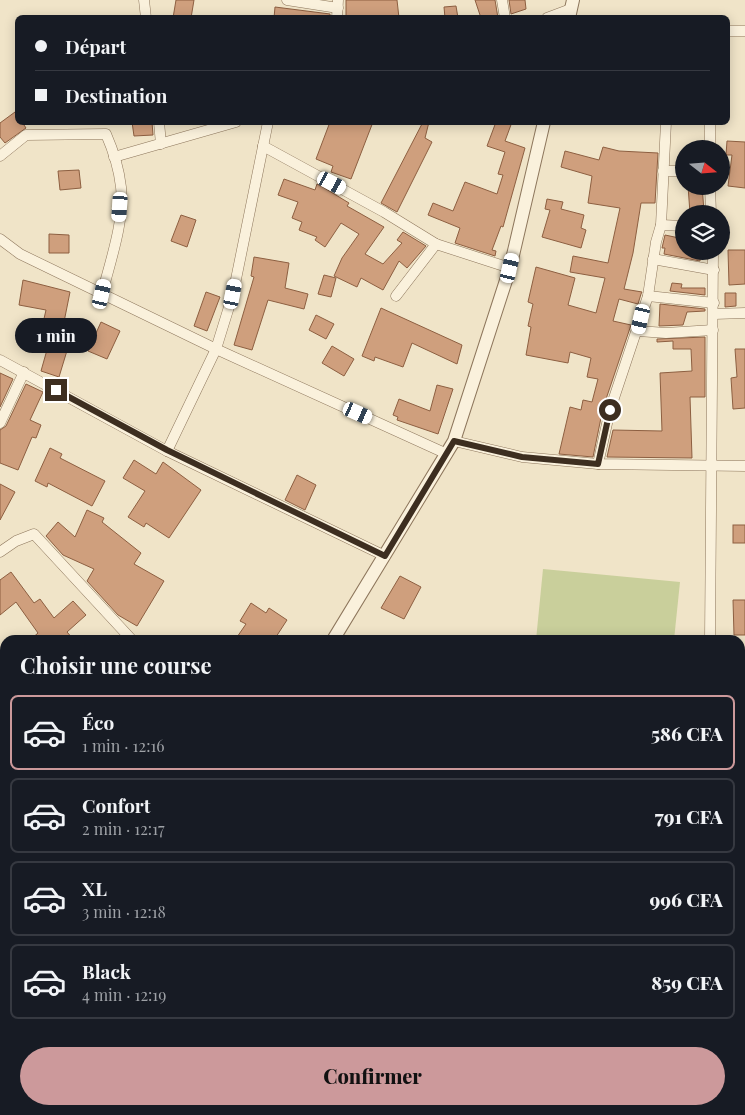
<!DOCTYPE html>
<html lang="fr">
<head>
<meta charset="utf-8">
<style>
	:root { --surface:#171b24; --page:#242831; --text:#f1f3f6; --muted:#9ea1a6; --line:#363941; --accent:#cc999b }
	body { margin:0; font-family:"Playfair Display",serif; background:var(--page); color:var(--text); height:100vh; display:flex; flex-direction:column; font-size:19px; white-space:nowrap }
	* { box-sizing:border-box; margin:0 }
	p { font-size:16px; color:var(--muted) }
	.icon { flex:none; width:28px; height:28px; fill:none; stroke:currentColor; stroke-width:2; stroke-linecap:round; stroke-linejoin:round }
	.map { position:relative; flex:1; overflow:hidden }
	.panel { position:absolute; left:0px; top:635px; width:745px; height:480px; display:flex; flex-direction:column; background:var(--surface); border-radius:15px 15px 0 0; box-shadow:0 2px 12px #0003 }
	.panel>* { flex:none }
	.top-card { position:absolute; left:15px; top:15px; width:715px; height:110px; border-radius:8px; box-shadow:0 2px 12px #0003; display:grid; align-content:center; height:110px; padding:0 20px; background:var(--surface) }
	.needle { width:32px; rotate:107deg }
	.fabs { position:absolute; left:675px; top:140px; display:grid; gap:10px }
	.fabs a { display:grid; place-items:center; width:55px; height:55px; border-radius:50%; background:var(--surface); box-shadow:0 2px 12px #0003; font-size:25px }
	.end { position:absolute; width:22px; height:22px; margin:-11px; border:6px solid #3d2e20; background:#fff; box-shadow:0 0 0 2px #fff }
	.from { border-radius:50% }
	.bubble { position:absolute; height:35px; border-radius:18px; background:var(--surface); box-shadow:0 2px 12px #0003; font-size:16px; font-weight:800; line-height:35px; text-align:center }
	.car { position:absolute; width:15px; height:30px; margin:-15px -8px; border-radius:6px; box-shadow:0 0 4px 1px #0007; background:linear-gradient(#fff 24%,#345 0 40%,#fff 0 76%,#345 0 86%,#fff 0) }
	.top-card b { display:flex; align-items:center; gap:18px; height:48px; font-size:19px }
	.top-card b+b { border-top:1px solid var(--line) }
	.top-card i { width:12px; height:12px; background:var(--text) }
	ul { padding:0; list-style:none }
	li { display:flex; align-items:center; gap:15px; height:75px; margin:0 10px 8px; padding:0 10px; border:2px solid var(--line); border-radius:8px }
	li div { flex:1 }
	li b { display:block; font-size:19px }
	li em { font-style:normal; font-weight:800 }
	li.selected { border-color:var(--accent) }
	li>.icon { width:45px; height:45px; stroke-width:1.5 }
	h2 { padding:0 20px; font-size:22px; line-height:60px }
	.action { display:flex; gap:10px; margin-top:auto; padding:10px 20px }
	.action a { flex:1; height:58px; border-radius:30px; background:var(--accent); color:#111; font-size:20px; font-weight:800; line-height:58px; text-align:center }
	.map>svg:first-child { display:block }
	.green { fill:#c9cf9b }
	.building { fill:#cf9f7d; stroke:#8d5f41 }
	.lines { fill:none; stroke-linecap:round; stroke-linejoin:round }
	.minor-casing { stroke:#8d765c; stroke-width:11 }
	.tertiary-casing { stroke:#8d765c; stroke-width:14 }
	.minor { stroke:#faf1dc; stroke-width:10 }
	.tertiary { stroke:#faf1dc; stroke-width:12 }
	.route { stroke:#3d2e20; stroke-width:6 }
</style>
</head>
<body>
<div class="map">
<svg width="745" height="1115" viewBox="0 0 745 1115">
	<rect width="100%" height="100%" fill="#f0e4c8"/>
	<!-- green -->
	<path class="green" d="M 543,569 L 680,582 L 674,640 L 536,640 Z"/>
	<!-- building -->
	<g class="building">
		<path d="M 176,0 L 194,0 L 191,18 L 173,18 Z"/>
		<path d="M 346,0 L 397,0 L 399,18 L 346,18 Z"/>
		<path d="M 475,0 L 495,0 L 498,18 L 481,18 Z"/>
		<path d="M 509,0 L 525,0 L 526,9 L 511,14 Z"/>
		<path d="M 456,6 L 458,18 L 445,18 L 444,7 Z"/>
		<path d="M 275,7 L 330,14 L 330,18 L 274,18 Z"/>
		<path d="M 15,112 L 18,122 L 22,122 L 26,128 L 5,143 L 0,137 L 0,123 Z"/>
		<path d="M 132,122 L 152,122 L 153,135 L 134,136 Z"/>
		<path d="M 330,122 L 373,122 L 351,179 L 331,172 L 333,166 L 316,159 Z"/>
		<path d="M 423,122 L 429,122 L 425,138 L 432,142 L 397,212 L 381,203 Z"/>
		<path d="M 496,122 L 512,122 L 505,141 L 525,148 L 503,227 L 501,226 L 492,250 L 496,251 L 495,256 L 455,243 L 460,228 L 428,215 L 433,203 L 453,211 L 465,182 L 497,194 L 503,175 L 498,174 L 505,152 L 487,146 Z"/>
		<path d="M 727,141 L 745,142 L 745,188 L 728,186 L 732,155 L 726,155 Z"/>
		<path d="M 603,147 L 619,151 L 658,153 L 655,203 L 641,203 L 633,253 L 624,289 L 642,292 L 641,294 L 638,304 L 619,299 L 613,321 L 631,325 L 603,408 L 593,457 L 559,454 L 570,407 L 581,410 L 583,400 L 592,402 L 598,379 L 587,377 L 591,358 L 570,352 L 568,363 L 526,355 L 531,327 L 528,326 L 533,304 L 528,302 L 536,267 L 575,278 L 568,305 L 596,313 L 605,278 L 570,272 L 573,256 L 608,263 L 620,208 L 588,203 L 592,176 L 561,167 L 565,151 L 599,160 Z"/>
		<path d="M 79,170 L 81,188 L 60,190 L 58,171 Z"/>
		<path d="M 284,179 L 315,190 L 317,184 L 321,186 L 349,203 L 347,206 L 384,227 L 365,254 L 383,264 L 402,243 L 397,240 L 403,232 L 426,246 L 407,268 L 399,261 L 383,290 L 361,278 L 357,287 L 334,276 L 342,258 L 359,234 L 341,223 L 325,247 L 315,240 L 317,237 L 299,230 L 302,222 L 292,218 L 298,202 L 278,195 Z"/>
		<path d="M 688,186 L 702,186 L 704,211 L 690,213 Z"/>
		<path d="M 547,199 L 563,202 L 561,209 L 584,215 L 581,228 L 586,230 L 581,248 L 542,237 L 550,210 L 545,209 Z"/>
		<path d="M 181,215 L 196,220 L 187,247 L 171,241 Z"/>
		<path d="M 49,234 L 69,235 L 69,253 L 49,253 Z"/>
		<path d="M 665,235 L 684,239 L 684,251 L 701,251 L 700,261 L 664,254 L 665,248 L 662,248 Z"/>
		<path d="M 728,250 L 745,250 L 745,284 L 729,285 Z"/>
		<path d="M 254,257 L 289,263 L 285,288 L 308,294 L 304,309 L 268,300 L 252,350 L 234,345 L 254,277 L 251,276 Z"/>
		<path d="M 324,275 L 336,278 L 331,297 L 318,294 Z"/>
		<path d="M 23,280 L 70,292 L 60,342 L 69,344 L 59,377 L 41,371 L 54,325 L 43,323 L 46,310 L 19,305 Z"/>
		<path d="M 672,283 L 682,284 L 681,288 L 705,288 L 705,295 L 670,291 Z"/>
		<path d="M 206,292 L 220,297 L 207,331 L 194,326 Z"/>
		<path d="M 725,293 L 736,293 L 736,306 L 725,307 Z"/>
		<path d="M 660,304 L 705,309 L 705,311 L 687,312 L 683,325 L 659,326 Z"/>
		<path d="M 381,308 L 462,345 L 457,364 L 412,343 L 403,367 L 375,357 L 374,361 L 362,356 Z"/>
		<path d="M 316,315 L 334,324 L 326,339 L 309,330 Z"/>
		<path d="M 101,322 L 120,331 L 107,359 L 88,351 Z"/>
		<path d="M 705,337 L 705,397 L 690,397 L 692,458 L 607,457 L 613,430 L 662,431 L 660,373 L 692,371 L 691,349 L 673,349 L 673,341 L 657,342 L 657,339 Z"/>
		<path d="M 332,346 L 354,359 L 344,376 L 322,363 Z"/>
		<path d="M 735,349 L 745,349 L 745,408 L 733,409 L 731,378 L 737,377 Z"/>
		<path d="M 0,373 L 13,379 L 0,407 Z"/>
		<path d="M 26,384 L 43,392 L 30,420 L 41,425 L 36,438 L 32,437 L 18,470 L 0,463 L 0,430 L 6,426 Z"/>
		<path d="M 437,385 L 453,389 L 438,434 L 397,420 L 398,417 L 393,415 L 399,399 L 430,411 Z"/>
		<path d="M 50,448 L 62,454 L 60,458 L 105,481 L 92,506 L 48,483 L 47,487 L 35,481 Z"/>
		<path d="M 134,460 L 156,474 L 163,462 L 201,490 L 169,538 L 146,523 L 144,527 L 128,517 L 145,491 L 123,478 Z"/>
		<path d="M 297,475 L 316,485 L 305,510 L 285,500 Z"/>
		<path d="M 0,484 L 15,492 L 0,520 Z"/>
		<path d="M 87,510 L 104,518 L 102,522 L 141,553 L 134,564 L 164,581 L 137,626 L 118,615 L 87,581 L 94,569 L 63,555 L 46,536 L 58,522 L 75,537 Z"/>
		<rect x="733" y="525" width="12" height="18"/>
		<path d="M 11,572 L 34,603 L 40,599 L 54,618 L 73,601 L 86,615 L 67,632 L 74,640 L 30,640 L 38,633 L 16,602 L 0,615 L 0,580 Z"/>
		<path d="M 400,576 L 421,587 L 404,619 L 381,608 Z"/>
		<path d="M 733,600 L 745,600 L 745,635 L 734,635 Z"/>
		<path d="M 251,603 L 266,613 L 269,608 L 287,620 L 274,640 L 235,640 L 246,624 L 240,621 Z"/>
	</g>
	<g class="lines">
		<!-- minor casing -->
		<g class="minor-casing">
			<g id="minor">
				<path d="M 144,0 L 146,18"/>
				<path d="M 287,0 L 338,8"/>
				<path d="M 502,0 L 505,18"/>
				<path d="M 337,18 L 338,0"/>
				<path d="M 547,18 L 571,9"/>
				<path d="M 728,31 L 745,31"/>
				<path d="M 159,122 L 161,144"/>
				<path d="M 263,146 L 384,212 L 436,244 L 510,268"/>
				<path d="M 710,149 L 710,122"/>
				<path d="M 0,156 L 26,135 L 106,134 C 113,150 119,169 121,187 C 125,220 110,262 102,294"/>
				<path d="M 114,157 L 236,122"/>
				<path d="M 663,171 L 684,171"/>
				<path d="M 710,186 L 711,214"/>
				<path d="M 661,225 L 684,226"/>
				<path d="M 0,239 L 20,254 L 216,349 L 447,454"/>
				<path d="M 653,259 L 714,270"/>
				<path d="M 396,296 L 436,244"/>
				<path d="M 648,296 L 714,303"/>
				<path d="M 714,314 L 745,313"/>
				<path d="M 638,331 L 666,333 L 713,330"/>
				<path d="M 0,360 L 167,451 L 385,556"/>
				<path d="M 0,423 L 24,372"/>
				<path d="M 454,441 L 522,457 L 598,464 L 745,466"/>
				<path d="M 167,451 L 216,349 L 233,294 L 268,122"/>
				<path d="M 598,464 L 610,410 L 648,296 L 656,242 L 661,225 L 666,122"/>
				<path d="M 0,552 L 16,541 L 34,534 L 132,640"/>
				<path d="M 710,640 L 713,251"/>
				<path d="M 0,698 L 5,704"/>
				<path d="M 740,896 L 745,895"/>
				<path d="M 0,1084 L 5,1087"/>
				<path d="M 453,1110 L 453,1115"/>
				<path d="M 723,1110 L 723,1115"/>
			</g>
		</g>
		<!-- tertiary casing -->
		<g class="tertiary-casing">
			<g id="tertiary">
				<path d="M 569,18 L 573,0"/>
				<path d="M 333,640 L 454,441 L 510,268 L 544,122"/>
				<path d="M 46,1115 L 49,1110"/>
			</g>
		</g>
		<!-- minor -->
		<use href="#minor" class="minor"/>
		<!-- tertiary -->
		<use href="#tertiary" class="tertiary"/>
	</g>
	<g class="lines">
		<!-- route -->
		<path class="route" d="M 56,390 L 167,450 L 385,556 L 454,441 L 522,457 L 598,464 L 610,410"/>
	</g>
</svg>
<div class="fabs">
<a><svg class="needle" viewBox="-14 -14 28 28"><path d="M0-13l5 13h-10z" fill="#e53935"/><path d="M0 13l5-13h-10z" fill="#9ea1a6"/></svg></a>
<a><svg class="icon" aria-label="layers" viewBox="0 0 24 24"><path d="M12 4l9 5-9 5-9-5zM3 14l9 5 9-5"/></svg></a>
</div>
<i class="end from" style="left:610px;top:410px"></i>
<i class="end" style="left:56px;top:390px"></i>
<div class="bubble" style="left:15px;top:318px;width:82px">1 min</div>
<i class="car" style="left:332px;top:183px;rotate:118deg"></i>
<i class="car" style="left:120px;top:207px;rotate:184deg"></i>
<i class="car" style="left:510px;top:268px;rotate:13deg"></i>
<i class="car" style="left:102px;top:294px;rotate:13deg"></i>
<i class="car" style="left:233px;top:294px;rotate:11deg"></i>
<i class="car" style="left:641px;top:319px;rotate:193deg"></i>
<i class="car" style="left:358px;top:413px;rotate:114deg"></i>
<div class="top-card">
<b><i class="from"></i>Départ</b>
<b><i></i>Destination</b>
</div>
<section class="panel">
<h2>Choisir une course</h2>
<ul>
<li class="selected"><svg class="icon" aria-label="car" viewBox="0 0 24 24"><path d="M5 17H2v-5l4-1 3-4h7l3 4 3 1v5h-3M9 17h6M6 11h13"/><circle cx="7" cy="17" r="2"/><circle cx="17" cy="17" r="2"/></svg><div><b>Éco</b><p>1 min · 12:16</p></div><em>586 CFA</em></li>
<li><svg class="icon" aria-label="car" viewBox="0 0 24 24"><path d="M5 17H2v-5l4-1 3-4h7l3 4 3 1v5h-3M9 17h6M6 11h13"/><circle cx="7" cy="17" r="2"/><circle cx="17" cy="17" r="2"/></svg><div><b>Confort</b><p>2 min · 12:17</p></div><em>791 CFA</em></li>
<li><svg class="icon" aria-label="car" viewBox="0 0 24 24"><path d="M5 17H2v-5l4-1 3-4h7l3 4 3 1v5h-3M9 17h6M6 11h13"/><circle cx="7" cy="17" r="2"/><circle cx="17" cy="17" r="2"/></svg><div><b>XL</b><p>3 min · 12:18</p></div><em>996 CFA</em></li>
<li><svg class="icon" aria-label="car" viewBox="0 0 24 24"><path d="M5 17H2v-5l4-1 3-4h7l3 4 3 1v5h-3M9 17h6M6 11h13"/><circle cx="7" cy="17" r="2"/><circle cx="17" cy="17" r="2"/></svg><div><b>Black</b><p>4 min · 12:19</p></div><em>859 CFA</em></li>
</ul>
<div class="action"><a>Confirmer</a></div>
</section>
</div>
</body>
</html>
